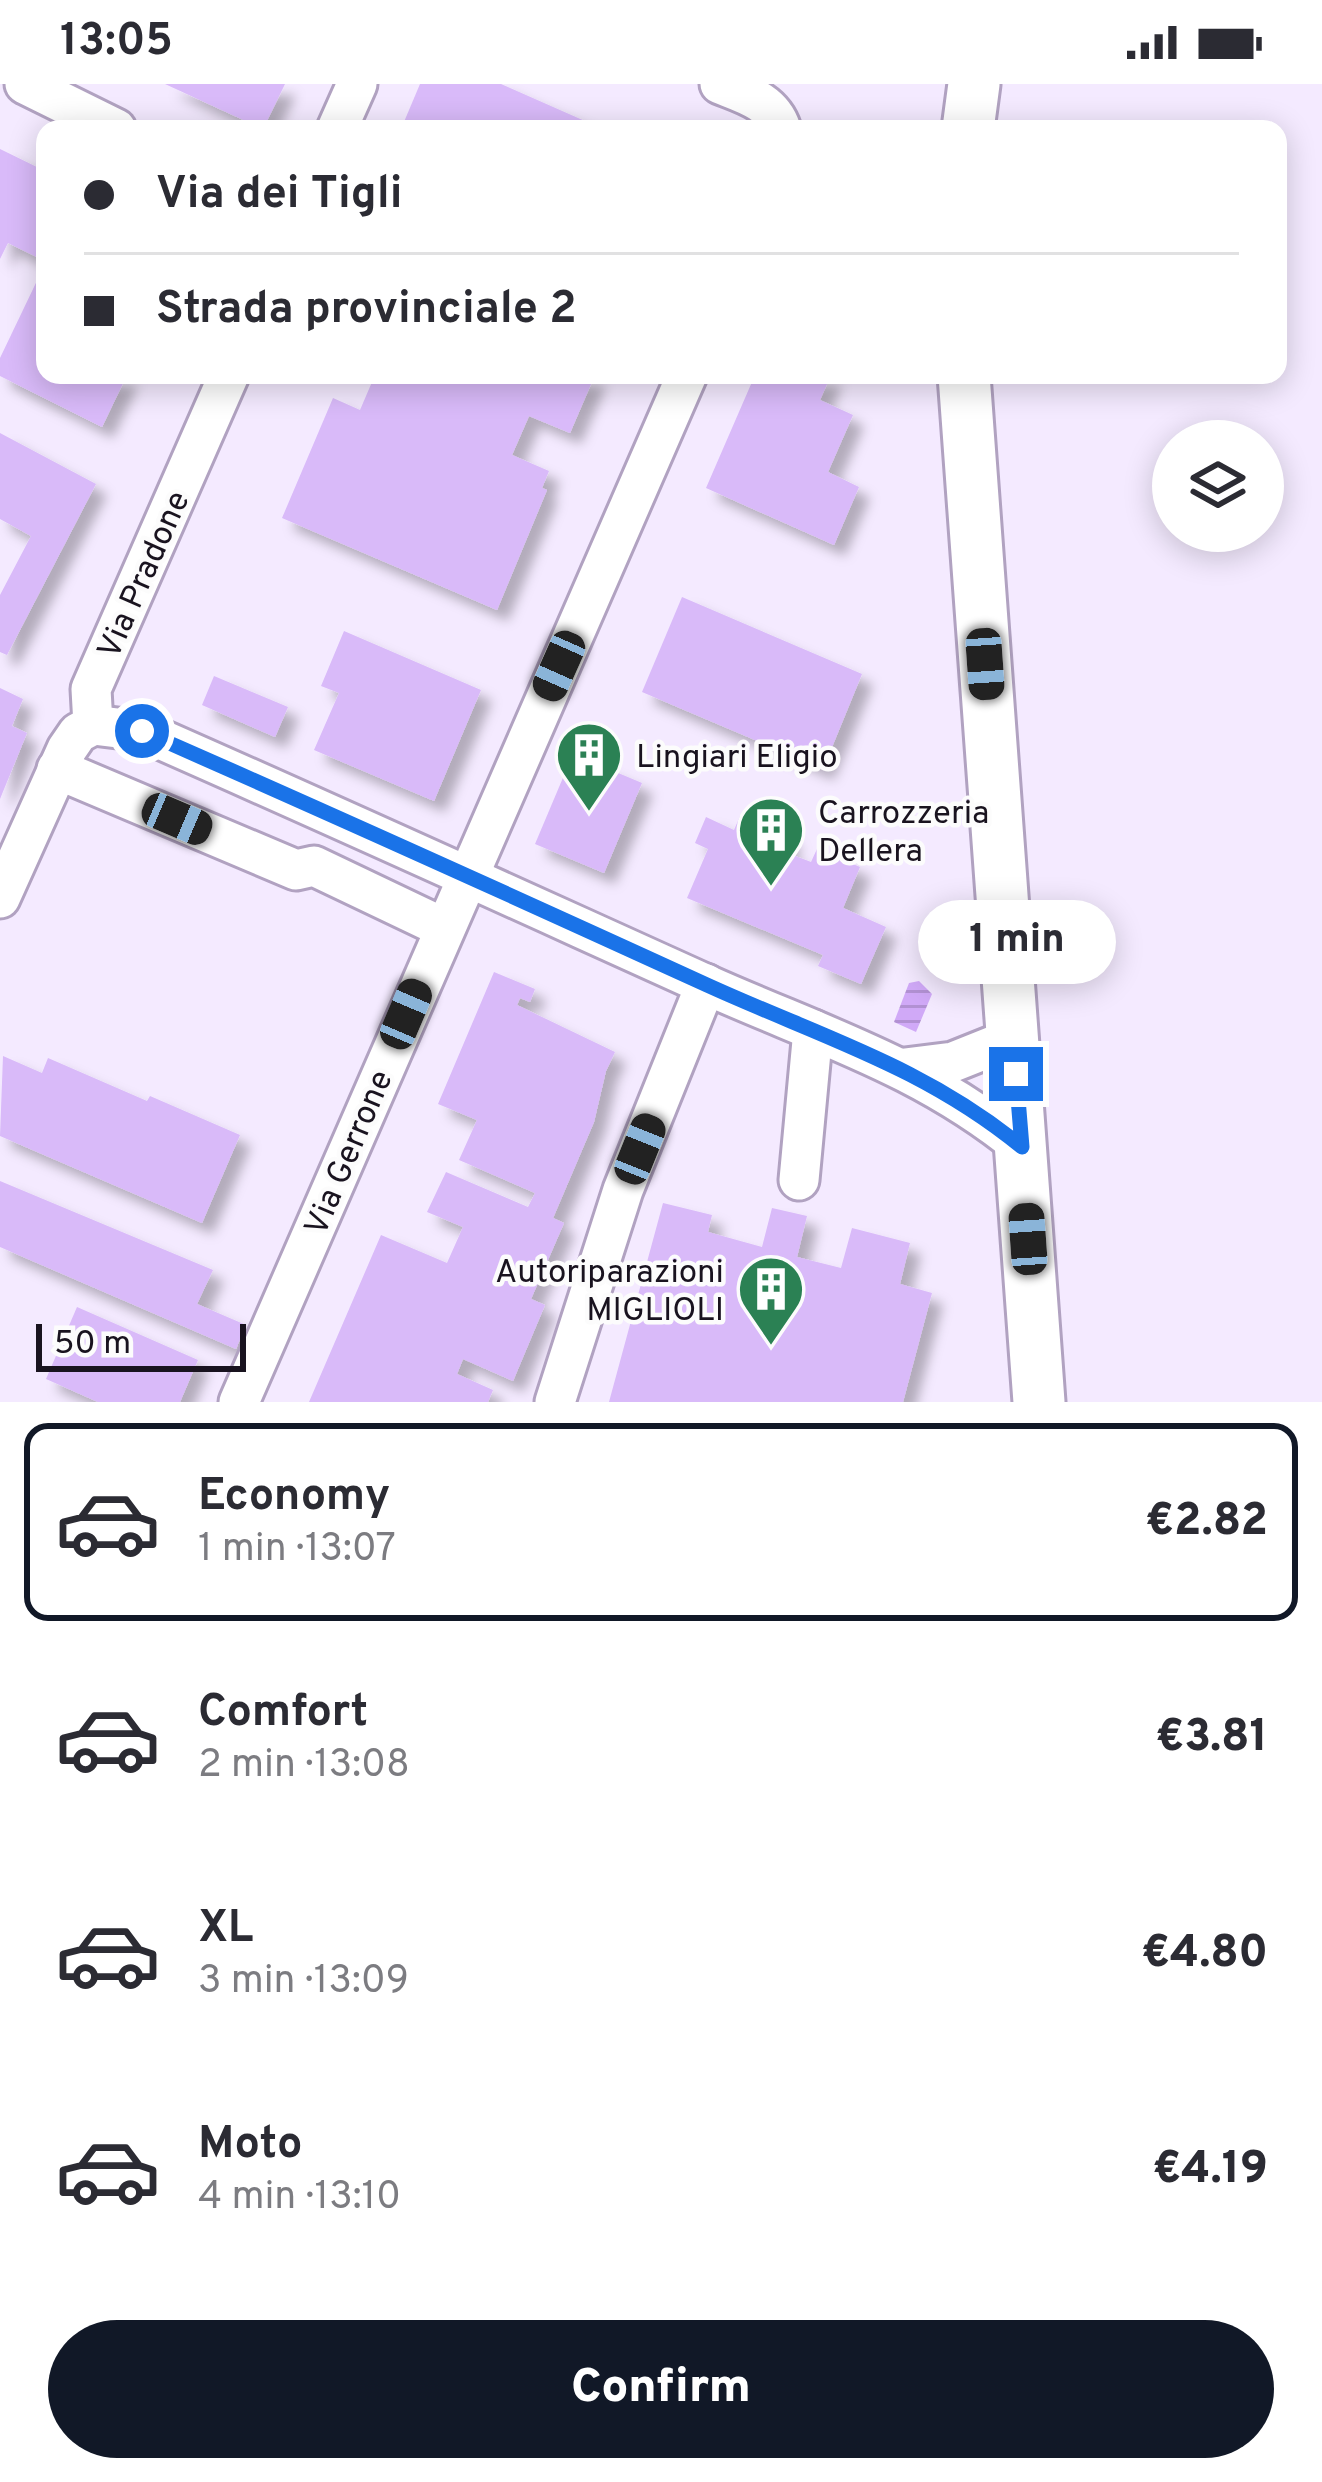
<!DOCTYPE html>
<html lang="en">
<head>
<meta charset="utf-8">
<style>
	:root { --surface:#fff; --page:#f7f7f7; --text:#2b2b33; --muted:#7c7c81; --line:#e1e1e2; --accent:#111827 }
	body { margin:0; font-family:Overpass,sans-serif; background:var(--page); color:var(--text); height:100vh; display:flex; flex-direction:column; font-size:45px; white-space:nowrap }
	* { box-sizing:border-box; margin:0 }
	p { font-size:39px; color:var(--muted) }
	.icon { flex:none; width:66px; height:66px; fill:none; stroke:currentColor; stroke-width:2; stroke-linecap:round; stroke-linejoin:round }
	.map { position:relative; height:1318px; overflow:hidden }
	.details { display:flex; flex-direction:column; background:var(--surface); flex:1 }
	.details>* { flex:none }
	.hud { position:absolute; left:36px; top:36px; width:1251px; height:264px; border-radius:24px; box-shadow:0 6px 30px #0003; display:grid; align-content:center; height:264px; padding:0 48px; background:var(--surface) }
	.controls { position:absolute; left:1152px; top:336px; display:grid; gap:24px }
	.controls a { display:grid; place-items:center; width:132px; height:132px; border-radius:50%; background:var(--surface); box-shadow:0 6px 30px #0003; font-size:60px }
	.scale { position:absolute; left:36px; bottom:30px; width:210px; box-sizing:border-box; padding-left:12px; border:6px solid #19131f; border-top:0; font-size:33px; line-height:42px; white-space:nowrap; color:#19131f; -webkit-text-stroke:9px #fcfcfc; paint-order:stroke }
	.end { position:absolute; width:54px; height:54px; margin:-27px; border:15px solid #1a73e8; background:#fff; box-shadow:0 0 0 6px #fff }
	.from { border-radius:50% }
	.bubble { position:absolute; height:84px; border-radius:42px; background:var(--surface); box-shadow:0 6px 30px #0003; font-size:39px; font-weight:800; line-height:84px; text-align:center }
	.car { position:absolute; width:36px; height:72px; margin:-36px -18px; border-radius:15px; box-shadow:0 0 9px 3px #0007; background:linear-gradient(#222 24%,#8ab4d8 0 40%,#222 0 76%,#8ab4d8 0 86%,#222 0) }
	.hud b { display:flex; align-items:center; gap:42px; height:114px; font-size:45px }
	.hud b+b { border-top:3px solid var(--line) }
	.hud i { width:30px; height:30px; background:var(--text) }
	ul { padding:21px 0 0; list-style:none }
	li { display:flex; align-items:center; gap:36px; height:198px; margin:0 24px 18px; padding:0 24px; border:6px solid transparent; border-radius:24px }
	li div { flex:1 }
	li b { display:block; font-size:45px }
	li em { font-style:normal; font-weight:800 }
	li.current { border-color:var(--accent) }
	li>.icon { width:108px; height:108px; stroke-width:1.5 }
	.action { display:flex; gap:24px; margin-top:auto; padding:24px 48px }
	.action a { flex:1; height:138px; border-radius:72px; background:var(--accent); color:#fff; font-size:48px; font-weight:800; line-height:138px; text-align:center }
	.status { display:flex; justify-content:space-between; align-items:center; height:84px; padding:0 60px; background:var(--surface); direction:ltr }
	.status svg { height:33px; fill:currentColor }
	.map>svg:first-child { display:block }
	.water { fill:url(#water-rules) }
	.building { fill:#d9baf9; filter:url(#shadow) }
	.lines { fill:none; stroke-linecap:round; stroke-linejoin:round }
	.minor-casing { stroke:#b1a2c1; stroke-width:45 }
	.major-casing { stroke:#b1a2c1; stroke-width:57 }
	.minor { stroke:#fff; stroke-width:39 }
	.major { stroke:#fff; stroke-width:51 }
	.route { stroke:#1a73e8; stroke-width:15 }
	.labels { text-anchor:middle; stroke-width:9; stroke-linejoin:round; paint-order:stroke }
	.street-label { font-size:33px; fill:#19131f; stroke:#fcfcfc }
	.poi-label { font-size:33px; fill:#19131f; stroke:#fcfcfc; text-anchor:start }
</style>
</head>
<body>
<div class="status"><b>13:05</b><svg viewBox="0 0 49 12"><path d="M0 12V9h3v3zM5 12V6h3v6zM10 12V3h3v9zM15 12V0h3v12zM26 1h20v11H26zM47 4h2v5h-2z"/></svg></div>
<div class="map">
<svg width="1322" height="1318" viewBox="0 0 1322 1318">
	<defs>
		<pattern id="water-rules" width="6" height="5" patternUnits="userSpaceOnUse" patternTransform="scale(3)"><rect width="6" height="5" fill="#d0a9f7"/><path d="M0 2.5h6" fill="none" stroke="#b291d3"/></pattern>
		<filter id="shadow"><feDropShadow dx="11" dy="11" stdDeviation="6" flood-color="#0004"/></filter>
	</defs>
	<rect width="100%" height="100%" fill="#f4eaff"/>
	<!-- water -->
	<path class="water" d="M 919,897 L 932,910 L 916,948 L 894,938 L 909,899 Z"/>
	<!-- building -->
	<g class="building">
		<path d="M 165,0 L 285,0 L 263,45 Z"/>
		<path d="M 420,0 L 501,0 L 603,45 L 401,45 Z"/>
		<path d="M 0,65 L 43,86 L 36,101 L 45,105 L 45,177 L 8,159 L 0,175 Z"/>
		<path d="M 45,180 L 45,291 L 127,291 L 102,343 L 0,292 L 0,274 Z"/>
		<path d="M 375,291 L 595,291 L 570,349 L 529,332 L 512,371 L 549,387 L 542,404 L 547,406 L 497,526 L 282,434 L 333,314 L 360,326 Z"/>
		<path d="M 755,291 L 831,291 L 820,316 L 853,331 L 828,388 L 859,403 L 834,461 L 706,404 Z"/>
		<path d="M 0,349 L 96,400 L 7,571 L 0,568 L 0,511 L 31,452 L 0,435 Z"/>
		<path d="M 682,513 L 862,590 L 823,685 L 642,608 Z"/>
		<path d="M 344,547 L 481,606 L 434,717 L 314,666 L 339,609 L 321,602 Z"/>
		<path d="M 214,592 L 288,623 L 275,653 L 202,621 Z"/>
		<path d="M 0,604 L 23,615 L 12,642 L 27,649 L 0,715 Z"/>
		<path d="M 573,670 L 642,699 L 604,789 L 535,760 Z"/>
		<path d="M 740,732 L 791,753 L 785,768 L 811,778 L 817,765 L 860,783 L 843,824 L 886,843 L 861,900 L 818,882 L 823,871 L 687,814 L 708,765 L 695,759 L 706,733 L 734,746 Z"/>
		<path d="M 494,888 L 535,905 L 530,918 L 520,914 L 517,921 L 615,968 L 606,987 L 594,1038 L 553,1134 L 564,1139 L 531,1215 L 545,1221 L 513,1297 L 463,1275 L 457,1290 L 493,1306 L 488,1318 L 309,1318 L 381,1151 L 447,1179 L 463,1143 L 427,1128 L 446,1088 L 528,1123 L 535,1109 L 459,1076 L 477,1036 L 438,1020 Z"/>
		<path d="M 3,972 L 42,989 L 48,974 L 147,1017 L 150,1012 L 240,1051 L 202,1139 L 0,1052 Z"/>
		<path d="M 0,1097 L 213,1186 L 197,1220 L 246,1241 L 236,1265 L 0,1163 Z"/>
		<path d="M 663,1119 L 712,1131 L 708,1148 L 762,1163 L 772,1124 L 807,1132 L 797,1173 L 841,1184 L 852,1144 L 910,1159 L 900,1200 L 932,1209 L 903,1318 L 609,1318 Z"/>
		<path d="M 77,1223 L 198,1276 L 180,1318 L 98,1318 L 46,1295 Z"/>
	</g>
	<g class="lines">
		<!-- minor casing -->
		<g class="minor-casing">
			<g id="minor">
				<path d="M 25,0 L 116,45"/>
				<path d="M 720,0 C 745,10 772,17 781,45"/>
				<path d="M 337,45 L 357,0"/>
				<path d="M 93,641 L 142,647 C 331,730 519,816 707,901 C 821,952 923,982 1022,1063"/>
				<path d="M 57,685 L 296,786 L 314,782 L 444,844"/>
				<path d="M 0,814 L 67,665 L 78,649 L 93,641 L 91,605 L 229,291"/>
				<path d="M 905,984 L 953,978 L 1013,954"/>
				<path d="M 799,1096 L 813,946"/>
				<path d="M 239,1318 L 687,291"/>
				<path d="M 555,1318 L 623,1106 L 706,900"/>
			</g>
		</g>
		<!-- major casing -->
		<g class="major-casing">
			<g id="major">
				<path d="M 968,45 L 974,0"/>
				<path d="M 964,291 L 1039,1318"/>
			</g>
		</g>
		<!-- minor -->
		<use href="#minor" class="minor"/>
		<!-- major -->
		<use href="#major" class="major"/>
	</g>
	<g class="lines">
		<!-- route -->
		<path class="route" d="M 142,647 C 331,730 519,815 707,901 C 821,953 923,982 1022,1063 L 1016,990"/>
	</g>
	<!-- icons -->
	<defs>
		<g id="building-pin" transform="scale(3.45)"><path d="M0 17L-7.5 6A9.5 9.5 0 1 1 7.5 6Z" fill="#2b8154" stroke="#fcfcfc"/><path d="M-4-6H4V6H1V3H-1V6H-4ZM-2.5-4.3h1.7v1.8h-1.7ZM.8-4.3h1.7v1.8H.8ZM-2.5-1h1.7V.8h-1.7ZM.8-1h1.7V.8H.8Z" fill="#fff"/></g>
	</defs>
	<g fill-rule="evenodd">
		<use href="#building-pin" x="589" y="671"/>
		<use href="#building-pin" x="771" y="746"/>
		<use href="#building-pin" x="771" y="1205"/>
	</g>
	<g class="labels">
		<!-- street labels -->
		<g class="street-label">
			<text transform="translate(142 490) rotate(-66)" y="12">Via Pradone</text>
			<text transform="translate(347 1068) rotate(-67)" y="12">Via Gerrone</text>
		</g>
		<!-- poi labels -->
		<g class="poi-label">
			<text x="636" y="683">Lingiari Eligio</text>
			<text x="818" y="739">Carrozzeria<tspan x="818" dy="38">Dellera</tspan></text>
			<text x="724" y="1198" text-anchor="end">Autoriparazioni<tspan x="724" dy="38">MIGLIOLI</tspan></text>
		</g>
	</g>
</svg>
<div class="controls">
<a><svg class="icon" aria-label="layers" viewBox="0 0 24 24"><path d="M12 4l9 5-9 5-9-5zM3 14l9 5 9-5"/></svg></a>
</div>
<div class="scale">50 m</div>
<i class="end from" style="left:142px;top:647px"></i>
<i class="end" style="left:1016px;top:990px"></i>
<div class="bubble" style="left:918px;top:816px;width:198px">1 min</div>
<i class="car" style="left:985px;top:580px;rotate:176deg"></i>
<i class="car" style="left:559px;top:582px;rotate:204deg"></i>
<i class="car" style="left:177px;top:735px;rotate:113deg"></i>
<i class="car" style="left:406px;top:930px;rotate:23deg"></i>
<i class="car" style="left:640px;top:1065px;rotate:22deg"></i>
<i class="car" style="left:1028px;top:1155px;rotate:356deg"></i>
<div class="hud">
<b><i class="from"></i>Via dei Tigli</b>
<b><i></i>Strada provinciale 2</b>
</div>
</div>
<section class="details">
<ul>
<li class="current"><svg class="icon" aria-label="car" viewBox="0 0 24 24"><path d="M5 17H2v-5l4-1 3-4h7l3 4 3 1v5h-3M9 17h6M6 11h13"/><circle cx="7" cy="17" r="2"/><circle cx="17" cy="17" r="2"/></svg><div><b>Economy</b><p>1 min · 13:07</p></div><em>€2.82</em></li>
<li><svg class="icon" aria-label="car" viewBox="0 0 24 24"><path d="M5 17H2v-5l4-1 3-4h7l3 4 3 1v5h-3M9 17h6M6 11h13"/><circle cx="7" cy="17" r="2"/><circle cx="17" cy="17" r="2"/></svg><div><b>Comfort</b><p>2 min · 13:08</p></div><em>€3.81</em></li>
<li><svg class="icon" aria-label="car" viewBox="0 0 24 24"><path d="M5 17H2v-5l4-1 3-4h7l3 4 3 1v5h-3M9 17h6M6 11h13"/><circle cx="7" cy="17" r="2"/><circle cx="17" cy="17" r="2"/></svg><div><b>XL</b><p>3 min · 13:09</p></div><em>€4.80</em></li>
<li><svg class="icon" aria-label="car" viewBox="0 0 24 24"><path d="M5 17H2v-5l4-1 3-4h7l3 4 3 1v5h-3M9 17h6M6 11h13"/><circle cx="7" cy="17" r="2"/><circle cx="17" cy="17" r="2"/></svg><div><b>Moto</b><p>4 min · 13:10</p></div><em>€4.19</em></li>
</ul>
<div class="action"><a>Confirm</a></div>
</section>
</body>
</html>
